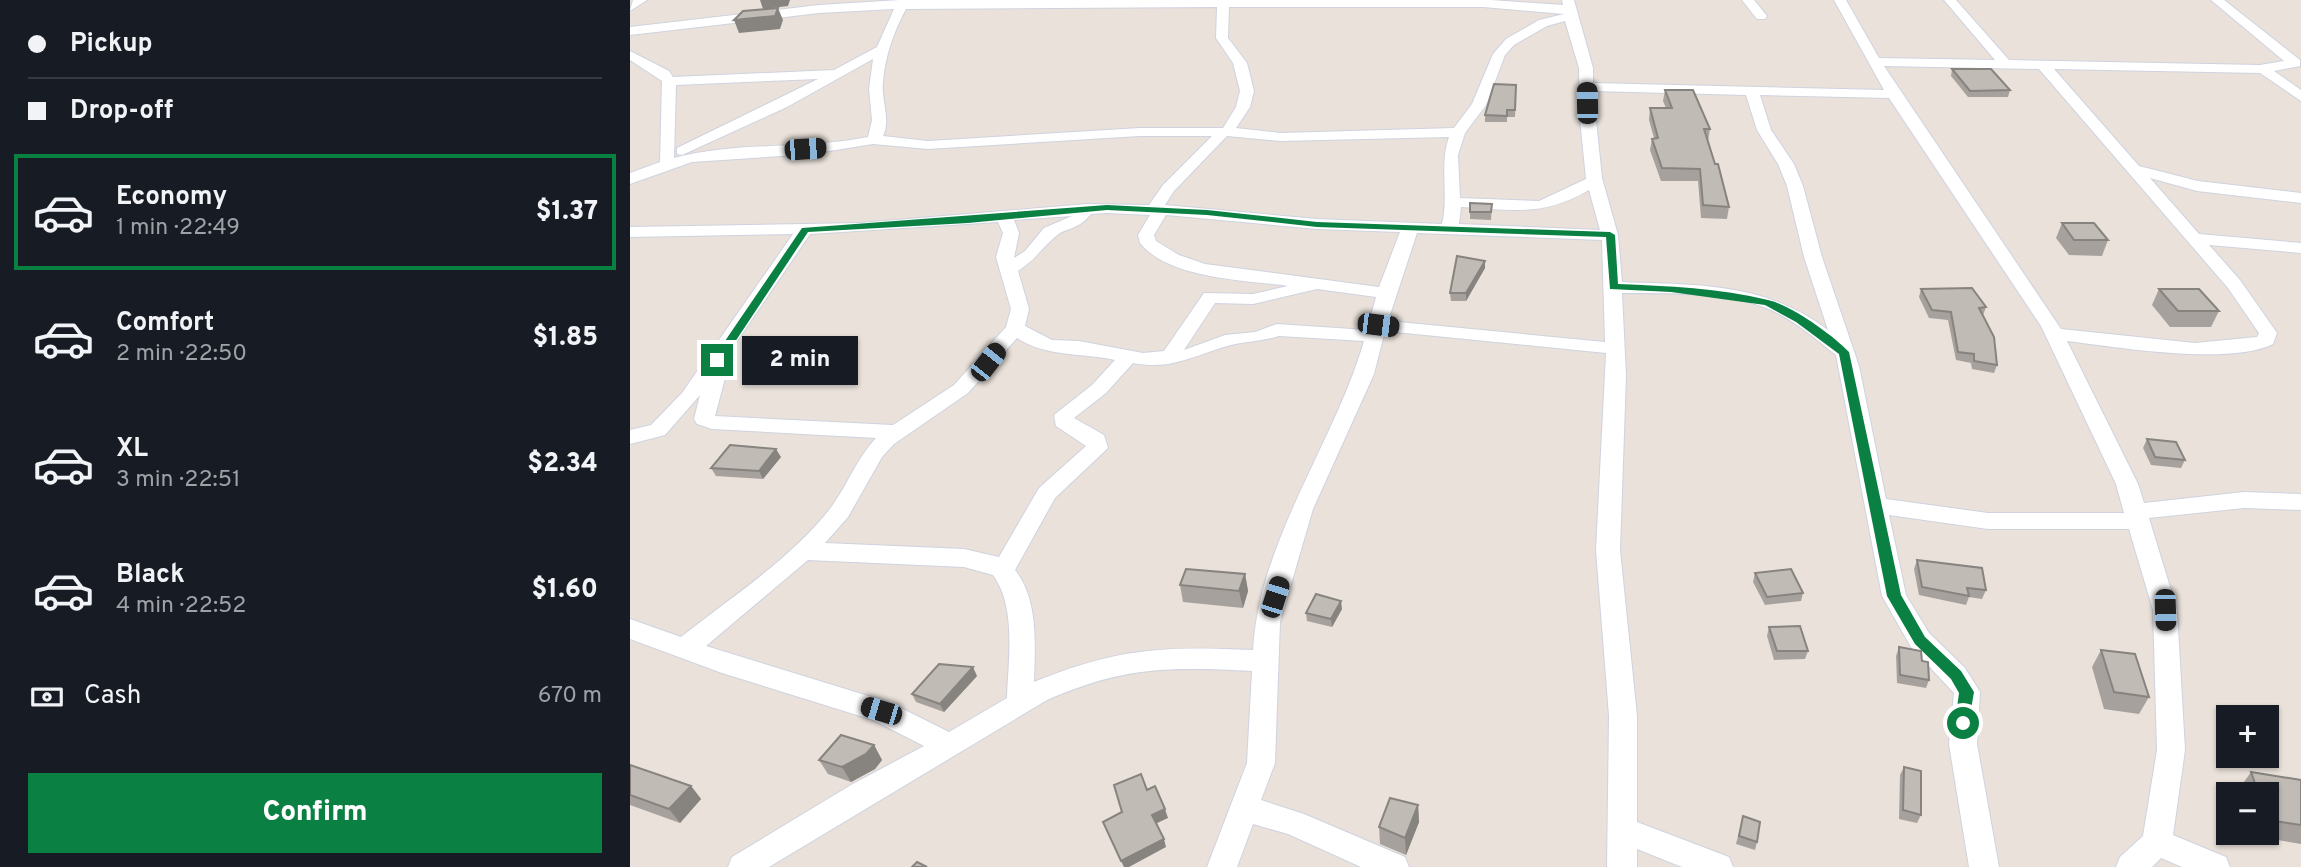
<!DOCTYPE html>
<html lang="en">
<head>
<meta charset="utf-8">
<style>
	:root { --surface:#171b24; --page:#242831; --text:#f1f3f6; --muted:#9ea1a6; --line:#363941; --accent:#0b8043 }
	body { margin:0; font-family:Overpass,sans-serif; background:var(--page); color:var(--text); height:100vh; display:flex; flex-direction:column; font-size:26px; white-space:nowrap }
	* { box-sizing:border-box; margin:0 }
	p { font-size:23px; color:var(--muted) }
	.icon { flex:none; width:38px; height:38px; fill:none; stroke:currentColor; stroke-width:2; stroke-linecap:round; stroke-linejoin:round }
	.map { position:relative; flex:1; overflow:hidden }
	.drawer { display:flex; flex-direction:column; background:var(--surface); width:630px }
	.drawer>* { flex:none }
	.banner { display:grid; align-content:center; height:154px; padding:0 28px; background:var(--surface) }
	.buttons { position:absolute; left:1586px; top:705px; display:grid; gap:14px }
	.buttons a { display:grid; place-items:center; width:63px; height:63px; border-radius:0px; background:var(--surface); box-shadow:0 2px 5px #0004; font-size:35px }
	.end { position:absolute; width:32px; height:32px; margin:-16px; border:9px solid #0b8043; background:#fff; box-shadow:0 0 0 4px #fff }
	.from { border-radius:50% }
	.bubble { position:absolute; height:49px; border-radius:0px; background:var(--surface); box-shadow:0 2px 5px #0004; font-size:23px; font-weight:800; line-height:49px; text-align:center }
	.car { position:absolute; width:21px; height:42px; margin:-21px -10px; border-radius:9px; box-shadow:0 0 5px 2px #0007; background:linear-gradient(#222 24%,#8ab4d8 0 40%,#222 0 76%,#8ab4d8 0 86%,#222 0) }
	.banner b { display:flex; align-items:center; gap:24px; height:66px; font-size:26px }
	.banner b+b { border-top:2px solid var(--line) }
	.banner i { width:18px; height:18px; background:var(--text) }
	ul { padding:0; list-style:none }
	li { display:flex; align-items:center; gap:21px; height:116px; margin:0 14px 10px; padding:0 14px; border:4px solid transparent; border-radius:0px }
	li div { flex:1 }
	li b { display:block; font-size:26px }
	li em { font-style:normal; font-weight:800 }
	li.on { border-color:var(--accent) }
	li>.icon { width:63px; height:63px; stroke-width:1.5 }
	.pay { display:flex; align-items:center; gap:18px; height:77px; padding:0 28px; font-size:26px }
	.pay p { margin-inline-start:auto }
	.primary-button { display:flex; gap:14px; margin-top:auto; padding:14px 28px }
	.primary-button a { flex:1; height:80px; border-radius:0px; background:var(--accent); color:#fff; font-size:28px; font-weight:800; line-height:80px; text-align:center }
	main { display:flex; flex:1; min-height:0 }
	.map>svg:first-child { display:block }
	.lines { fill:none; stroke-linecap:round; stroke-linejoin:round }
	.street-casing { stroke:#cfd3df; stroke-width:2 }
	.street { fill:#fff; fill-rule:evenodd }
	.wall { fill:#a6a19d }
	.shaded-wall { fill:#87837f }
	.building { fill:#c1bbb6; stroke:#87837f; stroke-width:2 }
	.route { fill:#0b8043 }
</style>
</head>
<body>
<main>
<section class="drawer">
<div class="banner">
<b><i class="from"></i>Pickup</b>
<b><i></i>Drop-off</b>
</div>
<ul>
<li class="on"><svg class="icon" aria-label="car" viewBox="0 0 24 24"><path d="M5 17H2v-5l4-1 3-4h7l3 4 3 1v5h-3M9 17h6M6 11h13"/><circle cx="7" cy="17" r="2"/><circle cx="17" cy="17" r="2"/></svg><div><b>Economy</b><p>1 min · 22:49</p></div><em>$1.37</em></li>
<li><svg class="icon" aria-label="car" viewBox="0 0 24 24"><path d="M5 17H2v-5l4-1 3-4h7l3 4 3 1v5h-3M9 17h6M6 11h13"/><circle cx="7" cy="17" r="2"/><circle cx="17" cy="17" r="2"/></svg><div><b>Comfort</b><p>2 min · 22:50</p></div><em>$1.85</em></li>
<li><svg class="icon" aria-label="car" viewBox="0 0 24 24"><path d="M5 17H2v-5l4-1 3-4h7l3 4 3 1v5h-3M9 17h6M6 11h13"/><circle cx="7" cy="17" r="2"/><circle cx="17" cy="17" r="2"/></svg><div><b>XL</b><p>3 min · 22:51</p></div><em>$2.34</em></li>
<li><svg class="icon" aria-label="car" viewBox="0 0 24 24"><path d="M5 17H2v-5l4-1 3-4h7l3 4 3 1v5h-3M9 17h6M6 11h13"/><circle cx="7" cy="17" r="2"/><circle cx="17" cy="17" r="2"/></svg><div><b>Black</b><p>4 min · 22:52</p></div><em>$1.60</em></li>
</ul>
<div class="pay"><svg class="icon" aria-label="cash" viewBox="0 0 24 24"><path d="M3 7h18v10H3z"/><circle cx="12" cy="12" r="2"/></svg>Cash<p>670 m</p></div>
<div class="primary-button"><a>Confirm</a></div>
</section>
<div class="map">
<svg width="1671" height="867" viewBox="0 0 1671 867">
	<rect width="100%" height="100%" fill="#e9e1da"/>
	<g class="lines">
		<!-- street casing -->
		<g class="street-casing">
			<g id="street">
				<path d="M 3,0 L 17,0 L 0,11 Z"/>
				<path d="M 270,0 L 861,0 L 933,5 L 932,0 L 944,0 L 963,68 L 963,83 L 1254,90 L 1204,0 L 1216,0 L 1249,58 L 1365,60 L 1314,0 L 1326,0 L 1379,60 L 1630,65 L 1654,61 L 1581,0 L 1594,0 L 1670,60 L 1670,66 L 1644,71 L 1671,90 L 1671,101 L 1630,73 L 1424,69 L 1509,166 L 1568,181 L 1671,193 L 1671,203 L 1567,191 L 1520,178 L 1569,234 L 1671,243 L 1671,253 L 1579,245 L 1610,280 L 1647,333 L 1643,344 C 1599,366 1487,347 1437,341 L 1508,484 L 1514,503 L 1614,492 L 1671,494 L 1671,510 L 1614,508 L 1519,518 L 1547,610 L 1555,750 L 1543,835 L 1596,857 L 1600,867 L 1552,867 L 1531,858 L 1522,867 L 1486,867 L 1490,857 L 1513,836 L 1527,750 L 1523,610 L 1499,529 L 1358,529 L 1259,515 L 1276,595 L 1299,633 L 1335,668 L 1350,692 L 1347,744 L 1369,867 L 1339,867 L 1319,744 L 1324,693 L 1281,647 L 1252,596 L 1206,355 C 1186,339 1166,322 1143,311 C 1098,290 1041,294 992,293 L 996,375 L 990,550 L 1007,716 L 1007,822 L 1099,857 L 1103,867 L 1052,867 L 1007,849 L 1007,867 L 977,867 L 979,716 L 966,550 L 976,353 L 755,331 L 744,374 L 683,509 L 650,622 L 645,763 L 631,800 L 674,814 L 775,857 L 779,867 L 731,867 L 658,834 L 623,824 L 607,867 L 577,867 L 617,763 L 622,671 C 539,667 495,666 417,700 L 139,867 L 98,867 L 102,857 L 221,785 L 294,746 L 243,720 L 92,673 L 0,639 L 0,619 L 51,637 C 100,598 165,556 202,506 C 218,484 227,458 246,438 L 82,429 L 67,424 L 64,419 L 70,395 L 35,435 L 0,444 L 0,430 L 21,425 L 52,393 L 163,234 L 0,237 L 0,227 L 230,223 L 457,204 L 519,205 L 533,185 L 582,136 L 510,136 L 298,149 L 243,144 L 181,154 L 62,162 L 0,184 L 0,173 L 30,162 L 32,81 L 0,60 L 0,51 L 39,71 L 43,77 L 204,70 L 247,47 L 264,9 L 189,13 L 0,35 L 0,27 L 189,5 ZM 587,7 L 586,38 L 603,63 L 610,91 L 606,107 L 593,128 L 510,128 L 298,141 L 253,136 C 261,119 251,101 253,82 C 255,56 264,31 276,9 ZM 599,7 L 853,7 L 934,14 L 909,20 L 876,39 L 863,54 L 842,104 L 824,128 L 651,133 L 606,128 L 620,107 L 624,91 L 617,63 L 598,38 ZM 935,21 L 949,68 L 950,119 L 956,179 L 909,201 L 830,198 L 828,155 L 835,133 L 856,105 L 875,55 L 884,45 L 917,26 ZM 243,59 L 239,89 L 242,120 L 238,137 C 174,150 107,141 44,158 L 46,85 L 188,79 L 47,148 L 47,154 L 52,155 L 157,107 ZM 1254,66 L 1409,69 L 1598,288 L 1629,333 L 1627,337 L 1565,343 L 1431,329 ZM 963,91 L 1116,95 L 1127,130 L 1148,164 L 1157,186 L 1174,257 L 1198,330 C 1135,282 1067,285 992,282 L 988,235 L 972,178 ZM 1130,95 L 1259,98 L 1411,326 L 1486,484 L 1494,513 L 1358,513 L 1256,499 L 1229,366 L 1192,257 L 1173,186 L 1164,164 L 1141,130 ZM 597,136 L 651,141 L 819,137 C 809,166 819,195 812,224 L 687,219 L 535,205 L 544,191 ZM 959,190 L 970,230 L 829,224 L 831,207 C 882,210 913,217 959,190 ZM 477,213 L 520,215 L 508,235 L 510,243 C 539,279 615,280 658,286 L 623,294 L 574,293 L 534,351 L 513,353 L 449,341 L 422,340 L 395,326 L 399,309 L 388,271 C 407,258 409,251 425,237 C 437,226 446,232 461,214 ZM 536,215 L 687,229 L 770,232 L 749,287 L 575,264 L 549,255 L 526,241 L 524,235 ZM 442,216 L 414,228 L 395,251 L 384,258 L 389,233 L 384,220 ZM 368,222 L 373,233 L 366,257 L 381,309 L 376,327 L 324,385 L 263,425 L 85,416 L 98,367 L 93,362 L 180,234 ZM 787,233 L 972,240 L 975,342 L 758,321 ZM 687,289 L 746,297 L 737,330 L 647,324 L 625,332 L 595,335 L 554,350 L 585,303 L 623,304 ZM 649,336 L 734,341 C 704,444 629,541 623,650 C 534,646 487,648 404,682 C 405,646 409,600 385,570 L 425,498 L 478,448 L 474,435 L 444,418 L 476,393 L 503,363 C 545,371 567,353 605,344 C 620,341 634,341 649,336 ZM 387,338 C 415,357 453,353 485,360 L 462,385 L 424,415 L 426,426 L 456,446 L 409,488 L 369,557 L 334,549 L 195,543 L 218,517 L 252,457 L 264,444 L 338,393 ZM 178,560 L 334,567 L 363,575 C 387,608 378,660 377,698 L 319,732 L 261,703 L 76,646 Z"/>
				<path d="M 1112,0 L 1124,0 L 1137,16 L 1135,19 L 1127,19 Z"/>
			</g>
		</g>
		<!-- street -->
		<use href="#street" class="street"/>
	</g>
	<!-- wall -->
	<g class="wall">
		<path d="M 1322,69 L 1380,90 L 1378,97 L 1338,97 L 1321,76 Z"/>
		<path d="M 886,85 L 885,117 L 877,117 L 877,122 L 855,122 L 855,115 Z"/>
		<path d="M 1035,90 L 1080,129 L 1078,141 L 1077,141 L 1099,207 L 1097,219 L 1071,218 L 1068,181 L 1031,181 L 1020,150 L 1022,139 L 1024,138 L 1019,120 L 1020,108 L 1036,108 L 1033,101 Z"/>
		<path d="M 862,204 L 861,220 L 840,219 L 840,212 Z"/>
		<path d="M 1432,223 L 1478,240 L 1472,256 L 1439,255 L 1426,238 Z"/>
		<path d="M 855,268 L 836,301 L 821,301 L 820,293 Z"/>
		<path d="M 1291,289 L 1356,307 L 1353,315 L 1367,365 L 1364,373 L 1342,369 L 1341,363 L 1326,360 L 1318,320 L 1299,318 L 1289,297 Z"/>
		<path d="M 1529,289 L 1589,311 L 1581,327 L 1540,327 L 1522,305 Z"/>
		<path d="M 1517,439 L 1555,460 L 1551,468 L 1521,465 L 1513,448 Z"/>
		<path d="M 151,457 L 133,479 L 86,476 L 81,468 Z"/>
		<path d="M 1287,560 L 1356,590 L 1352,599 L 1339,597 L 1336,605 L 1289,595 L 1284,569 Z"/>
		<path d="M 1125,573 L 1173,593 L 1171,601 L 1135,605 L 1123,582 Z"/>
		<path d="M 615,574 L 618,591 L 613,608 L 553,602 L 550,585 Z"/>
		<path d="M 712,609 L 702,627 L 677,621 L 676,613 Z"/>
		<path d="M 1139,627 L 1178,651 L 1175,659 L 1144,660 L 1137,636 Z"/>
		<path d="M 1269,647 L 1292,661 L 1299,680 L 1296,688 L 1267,683 L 1266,656 Z"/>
		<path d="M 1471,650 L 1519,697 L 1509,714 L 1474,709 L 1462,667 Z"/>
		<path d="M 347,676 L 314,712 L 286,702 L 282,694 Z"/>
		<path d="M 244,745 L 252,760 L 245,769 L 221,782 L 198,774 L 189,760 Z"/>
		<path d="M 0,765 L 61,786 L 71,799 L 50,823 L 0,805 Z"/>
		<path d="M 1274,767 L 1291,815 L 1287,823 L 1269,819 L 1270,775 Z"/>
		<path d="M 1621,772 L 1671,780 L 1671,844 L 1624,836 L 1623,833 L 1636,833 L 1636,794 L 1611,794 L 1609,789 Z"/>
		<path d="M 788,805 L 789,822 L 776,855 L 750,844 L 749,827 Z"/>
		<path d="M 1113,816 L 1127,842 L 1125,850 L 1106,844 Z"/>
	</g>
	<!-- shaded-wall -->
	<g class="shaded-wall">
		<path d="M 130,0 L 160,0 L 158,6 L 133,9 Z"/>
		<path d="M 148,8 L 153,20 L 150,29 L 109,33 L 104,20 Z"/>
		<path d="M 855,261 L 855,268 L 836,301 L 836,293 Z"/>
		<path d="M 146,449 L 151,457 L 133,479 L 129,471 Z"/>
		<path d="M 615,574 L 618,591 L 613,608 L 609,591 Z"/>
		<path d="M 711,601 L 712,609 L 702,627 L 701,619 Z"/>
		<path d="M 343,667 L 347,676 L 314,712 L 310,704 Z"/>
		<path d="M 244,745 L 252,760 L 245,769 L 221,782 L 212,767 Z"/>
		<path d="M 61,786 L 71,799 L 50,823 L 39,809 Z"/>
		<path d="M 788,805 L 789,822 L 776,855 L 775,838 Z"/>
		<path d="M 535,809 L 538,818 L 525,824 L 522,815 Z"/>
		<path d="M 534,839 L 536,847 L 499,867 L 494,867 L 491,861 Z"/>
	</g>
	<!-- building -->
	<g class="building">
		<path d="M 148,8 L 145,16 L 104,20 L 113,11 Z"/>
		<path d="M 1322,69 L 1361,69 L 1380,90 L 1340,91 Z"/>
		<path d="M 864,84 L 886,85 L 885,110 L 877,110 L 877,116 L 855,115 Z"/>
		<path d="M 1035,90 L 1063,90 L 1080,129 L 1074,129 L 1085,164 L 1088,164 L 1099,207 L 1073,205 L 1070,169 L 1032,168 L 1022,139 L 1028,138 L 1020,108 L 1042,108 Z"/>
		<path d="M 840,203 L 862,204 L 861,212 L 840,212 Z"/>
		<path d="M 1432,223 L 1464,223 L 1478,240 L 1444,240 Z"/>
		<path d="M 827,256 L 855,261 L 836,293 L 820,293 Z"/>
		<path d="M 1342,288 L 1356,307 L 1349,308 L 1364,337 L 1367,365 L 1344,361 L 1344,354 L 1328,352 L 1321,312 L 1302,310 L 1291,289 Z"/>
		<path d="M 1529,289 L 1569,289 L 1589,311 L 1548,311 Z"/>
		<path d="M 1517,439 L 1546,442 L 1555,460 L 1525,457 Z"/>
		<path d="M 100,445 L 146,449 L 129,471 L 81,468 Z"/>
		<path d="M 1287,560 L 1352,568 L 1356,590 L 1337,588 L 1339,596 L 1292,587 Z"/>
		<path d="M 556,569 L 615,574 L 609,591 L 550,585 Z"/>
		<path d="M 1161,569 L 1173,593 L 1137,597 L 1125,573 Z"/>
		<path d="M 686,594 L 711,601 L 701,619 L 676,613 Z"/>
		<path d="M 1170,626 L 1178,651 L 1147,651 L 1139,627 Z"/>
		<path d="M 1269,647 L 1291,651 L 1292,661 L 1298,662 L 1299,680 L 1270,675 Z"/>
		<path d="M 1471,650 L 1505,654 L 1519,697 L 1484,692 Z"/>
		<path d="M 309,664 L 343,667 L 310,704 L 282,694 Z"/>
		<path d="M 211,735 L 244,745 L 236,754 L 212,767 L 189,760 Z"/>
		<path d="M 0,765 L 61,786 L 39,809 L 0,795 Z"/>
		<path d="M 1274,767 L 1291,771 L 1291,815 L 1273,810 Z"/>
		<path d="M 1621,772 L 1671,780 L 1671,825 L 1637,820 L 1636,816 L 1636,794 L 1629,794 Z"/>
		<path d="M 511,774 L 517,790 L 525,786 L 535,809 L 522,815 L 534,839 L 491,861 L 473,822 L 492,812 L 484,785 Z"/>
		<path d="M 760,798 L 788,805 L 775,838 L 749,827 Z"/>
		<path d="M 1113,816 L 1130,822 L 1127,842 L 1109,836 Z"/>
		<path d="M 287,862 L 297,867 L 282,867 Z"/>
	</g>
	<!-- route -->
	<path class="route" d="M 477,205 L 577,210 L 687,222 L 980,232 L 985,235 L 988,284 C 1037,286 1090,288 1138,300 C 1161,305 1203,335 1219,352 L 1271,595 L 1295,637 L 1331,671 L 1344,692 L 1338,727 L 1328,727 L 1325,723 L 1329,693 L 1321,679 L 1285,644 L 1257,596 L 1209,354 L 1166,322 L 1135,305 L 1041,292 L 980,289 L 976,237 L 687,227 L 577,215 L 477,210 L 338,223 L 178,232 L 91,363 L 82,360 L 172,228 Z"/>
</svg>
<div class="buttons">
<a>+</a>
<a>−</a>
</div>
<i class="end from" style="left:1333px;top:723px"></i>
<i class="end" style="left:87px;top:360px"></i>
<div class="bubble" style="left:112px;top:336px;width:116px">2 min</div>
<i class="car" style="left:957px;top:103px;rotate:359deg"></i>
<i class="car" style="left:175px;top:149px;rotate:86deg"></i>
<i class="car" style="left:748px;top:325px;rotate:97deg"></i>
<i class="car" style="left:358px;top:362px;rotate:38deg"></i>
<i class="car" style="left:645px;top:597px;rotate:18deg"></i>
<i class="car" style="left:1535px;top:610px;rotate:178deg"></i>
<i class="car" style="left:251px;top:711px;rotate:287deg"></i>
</div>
</main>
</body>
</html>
